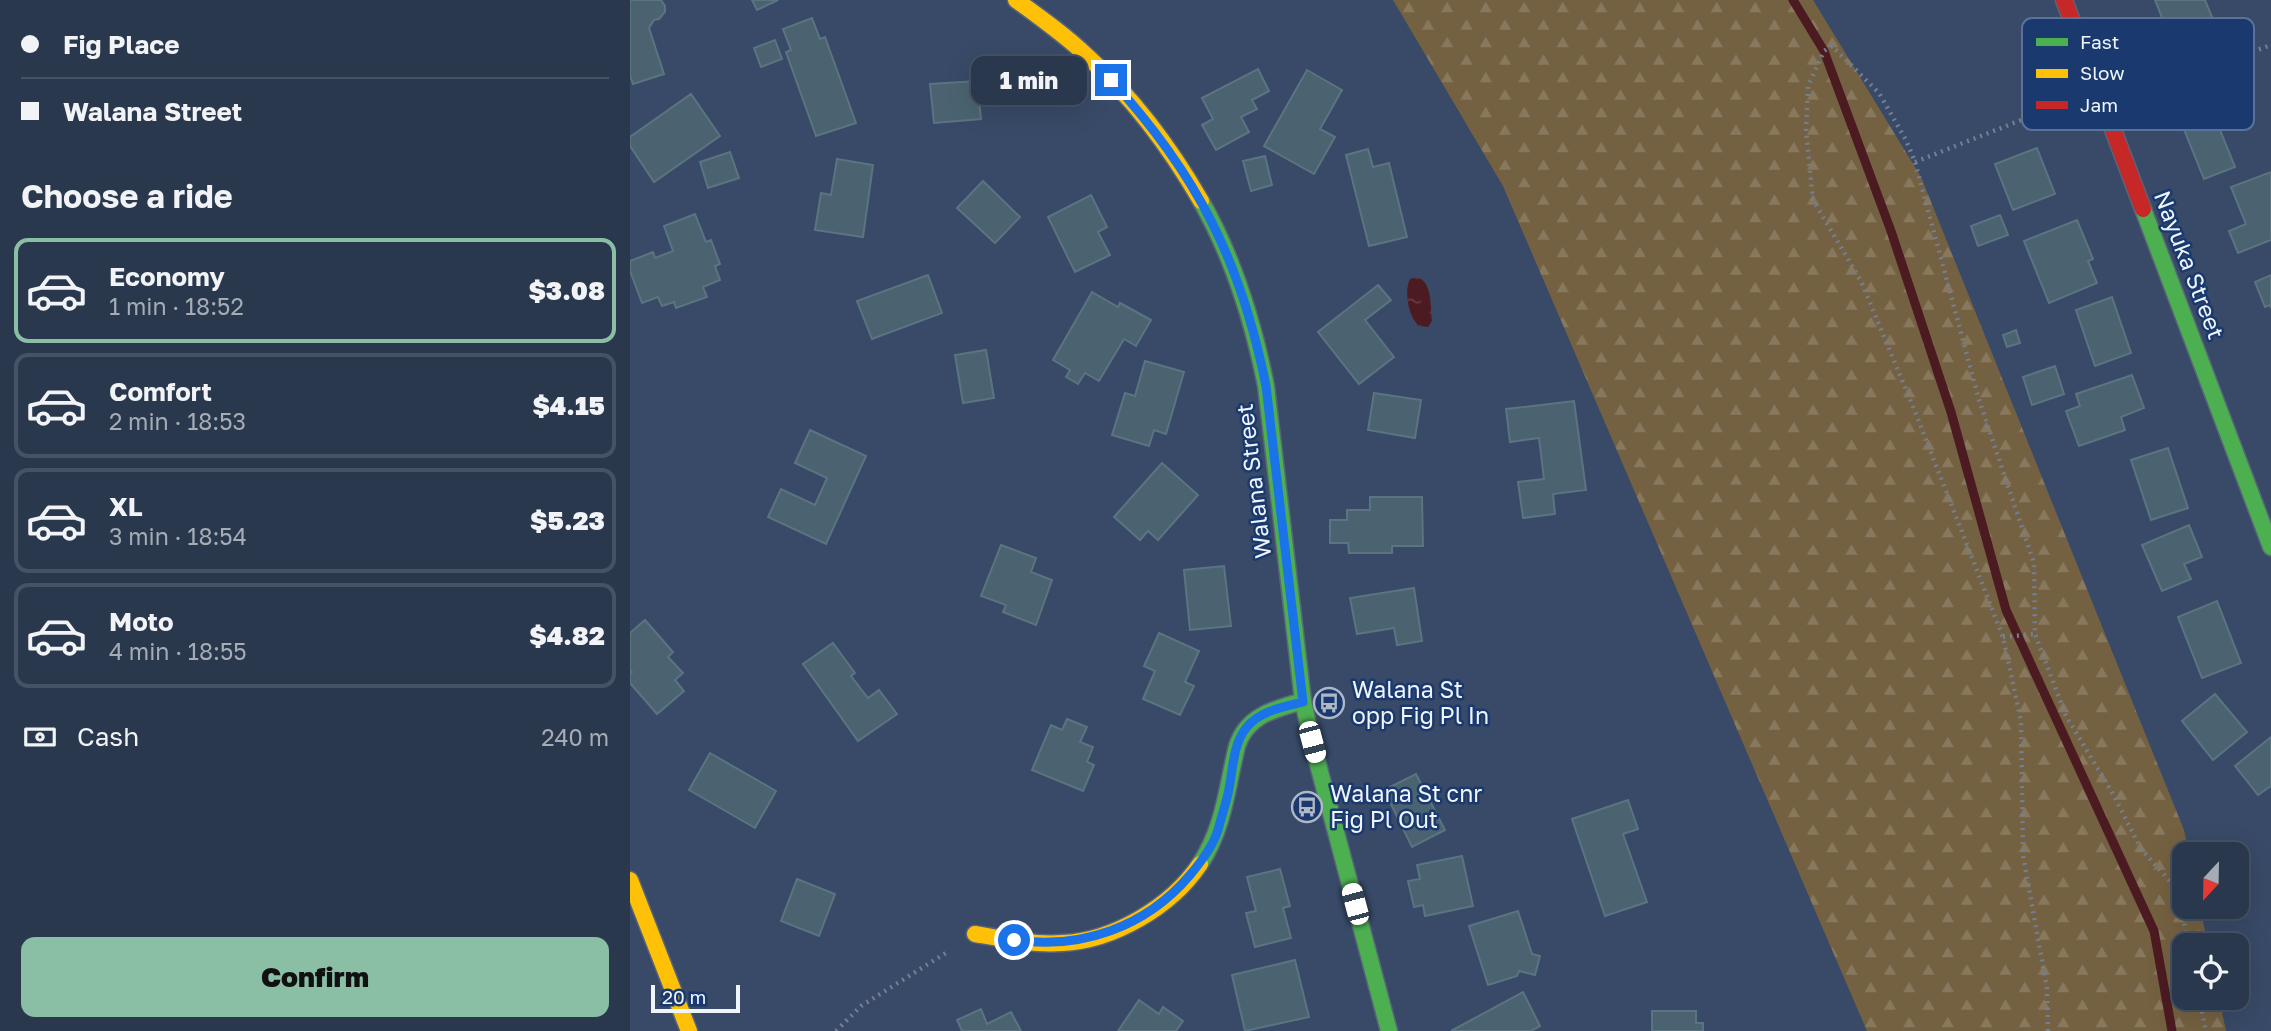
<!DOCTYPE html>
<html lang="en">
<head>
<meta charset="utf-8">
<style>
	:root { --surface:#2a384d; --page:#323f54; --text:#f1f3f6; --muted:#a5acb6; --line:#465265; --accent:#8abfa5 }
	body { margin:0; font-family:"Golos Text",sans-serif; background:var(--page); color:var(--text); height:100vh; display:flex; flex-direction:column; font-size:26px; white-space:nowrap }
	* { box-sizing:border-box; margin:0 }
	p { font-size:23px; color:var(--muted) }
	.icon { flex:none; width:38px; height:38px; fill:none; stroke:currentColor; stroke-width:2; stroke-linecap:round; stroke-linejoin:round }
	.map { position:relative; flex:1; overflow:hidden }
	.drawer { display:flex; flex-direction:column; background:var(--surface); width:630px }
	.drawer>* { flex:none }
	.hud { display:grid; align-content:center; height:154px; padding:0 21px; background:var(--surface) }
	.needle { width:46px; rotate:202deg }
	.fabs { position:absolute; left:1542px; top:842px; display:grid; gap:14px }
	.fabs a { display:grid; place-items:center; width:77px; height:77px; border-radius:14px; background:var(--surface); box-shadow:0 7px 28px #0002,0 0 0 2px var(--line); font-size:35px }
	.scale { position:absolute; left:21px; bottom:18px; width:89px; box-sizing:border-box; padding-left:7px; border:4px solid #f0f4fb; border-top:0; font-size:19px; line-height:24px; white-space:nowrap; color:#f0f4fb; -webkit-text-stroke:5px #1a3a6f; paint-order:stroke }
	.end { position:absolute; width:32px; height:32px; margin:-16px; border:9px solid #1a73e8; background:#fff; box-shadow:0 0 0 4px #fff }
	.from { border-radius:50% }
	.bubble { position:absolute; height:49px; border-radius:14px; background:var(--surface); box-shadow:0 7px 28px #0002,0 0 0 2px var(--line); font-size:23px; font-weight:800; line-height:49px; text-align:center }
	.car { position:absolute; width:21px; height:42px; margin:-21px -10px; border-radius:9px; box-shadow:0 0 5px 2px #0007; background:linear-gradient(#fff 24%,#345 0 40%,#fff 0 76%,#345 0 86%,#fff 0) }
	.hud b { display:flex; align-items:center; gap:24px; height:66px; font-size:26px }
	.hud b+b { border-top:2px solid var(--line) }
	.hud i { width:18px; height:18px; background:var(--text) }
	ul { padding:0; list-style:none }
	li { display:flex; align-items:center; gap:21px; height:105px; margin:0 14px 10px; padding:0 7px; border:4px solid var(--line); border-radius:14px }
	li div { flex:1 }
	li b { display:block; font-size:26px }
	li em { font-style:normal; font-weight:800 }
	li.on { border-color:var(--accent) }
	li>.icon { width:63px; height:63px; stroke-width:1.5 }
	h2 { padding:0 21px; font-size:32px; line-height:84px }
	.pay { display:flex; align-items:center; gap:18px; height:77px; padding:0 21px; font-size:26px }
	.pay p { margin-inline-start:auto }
	.cta { display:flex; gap:14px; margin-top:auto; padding:14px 21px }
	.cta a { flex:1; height:80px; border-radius:14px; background:var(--accent); color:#111; font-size:28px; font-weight:800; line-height:80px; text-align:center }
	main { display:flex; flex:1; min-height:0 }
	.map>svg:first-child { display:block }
	.forest { fill:url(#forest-firs) }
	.water { fill:url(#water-ripples) }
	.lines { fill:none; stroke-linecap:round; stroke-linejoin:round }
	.stream { stroke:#4c1b21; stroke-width:9 }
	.building { fill:#4b6370; stroke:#5a7481; stroke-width:2 }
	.fast-casing { stroke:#586478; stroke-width:19 }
	.slow-casing { stroke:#586478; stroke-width:19 }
	.jam-casing { stroke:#586478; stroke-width:19 }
	.path { stroke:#737f92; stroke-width:4.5; stroke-dasharray:2 5; stroke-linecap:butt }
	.fast { stroke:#4caf50; stroke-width:16 }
	.slow { stroke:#ffc107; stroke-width:16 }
	.jam { stroke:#c62828; stroke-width:16 }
	.route { stroke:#1a73e8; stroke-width:9 }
	.labels { text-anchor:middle; stroke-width:5; stroke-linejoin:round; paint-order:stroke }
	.street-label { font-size:23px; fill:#f0f4fb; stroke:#1a3a6f }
	.poi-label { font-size:23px; fill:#f0f4fb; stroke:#1a3a6f; text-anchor:start }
	.key { fill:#1a3a6f; stroke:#5a7299; stroke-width:2 }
	.key-label { font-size:19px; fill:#f0f4fb }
</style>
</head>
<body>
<main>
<section class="drawer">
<div class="hud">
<b><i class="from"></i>Fig Place</b>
<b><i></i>Walana Street</b>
</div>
<h2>Choose a ride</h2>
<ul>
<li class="on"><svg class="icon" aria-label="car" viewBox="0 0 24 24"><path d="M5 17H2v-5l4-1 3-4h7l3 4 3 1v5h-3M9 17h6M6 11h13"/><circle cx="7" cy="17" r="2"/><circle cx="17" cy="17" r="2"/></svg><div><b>Economy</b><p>1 min · 18:52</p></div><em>$3.08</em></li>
<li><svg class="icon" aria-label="car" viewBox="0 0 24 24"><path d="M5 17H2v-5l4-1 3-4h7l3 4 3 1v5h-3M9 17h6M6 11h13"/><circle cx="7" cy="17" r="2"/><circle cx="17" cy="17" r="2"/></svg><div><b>Comfort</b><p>2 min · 18:53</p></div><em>$4.15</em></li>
<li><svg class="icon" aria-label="car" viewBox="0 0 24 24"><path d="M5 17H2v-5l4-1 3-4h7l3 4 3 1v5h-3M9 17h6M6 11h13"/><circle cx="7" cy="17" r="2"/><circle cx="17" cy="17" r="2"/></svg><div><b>XL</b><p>3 min · 18:54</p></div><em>$5.23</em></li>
<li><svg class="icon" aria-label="car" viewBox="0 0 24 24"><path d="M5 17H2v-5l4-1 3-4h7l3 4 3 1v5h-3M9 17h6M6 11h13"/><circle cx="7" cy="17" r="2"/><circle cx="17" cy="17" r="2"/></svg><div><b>Moto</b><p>4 min · 18:55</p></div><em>$4.82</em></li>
</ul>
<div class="pay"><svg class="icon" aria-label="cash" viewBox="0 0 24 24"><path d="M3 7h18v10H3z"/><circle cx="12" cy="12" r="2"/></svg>Cash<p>240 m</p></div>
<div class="cta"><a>Confirm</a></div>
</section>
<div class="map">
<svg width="1641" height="1031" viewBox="0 0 1641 1031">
	<defs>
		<pattern id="forest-firs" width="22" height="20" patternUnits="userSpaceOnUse" patternTransform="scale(1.75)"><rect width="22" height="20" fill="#746141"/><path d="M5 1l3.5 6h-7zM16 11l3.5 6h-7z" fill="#88785d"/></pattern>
		<pattern id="water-ripples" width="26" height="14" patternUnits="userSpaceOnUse" patternTransform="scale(1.75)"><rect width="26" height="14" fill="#4c1b21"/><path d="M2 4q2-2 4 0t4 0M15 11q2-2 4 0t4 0" fill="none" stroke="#663d42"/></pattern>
	</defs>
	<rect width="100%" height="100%" fill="#384a67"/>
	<!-- forest -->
	<path class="forest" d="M 763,0 L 1183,0 L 1291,177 L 1554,830 L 1559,854 L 1554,854 L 1554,906 L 1570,907 L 1578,945 L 1554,945 L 1554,998 L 1589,998 L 1596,1031 L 1237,1031 L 873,186 Z"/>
	<!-- water -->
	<path class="water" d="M 787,277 C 803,282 800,307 802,321 L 798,327 L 789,326 C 778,316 774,291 780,279 Z"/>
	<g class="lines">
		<!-- stream -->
		<path class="stream" d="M 1163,0 L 1194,51 L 1261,231 L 1321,412 L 1376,610 L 1524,931 L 1542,1031"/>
	</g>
	<!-- building -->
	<g class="building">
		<path d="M 0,0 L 31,0 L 35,6 L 35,12 L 29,19 L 24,20 L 19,28 L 34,74 L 3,84 L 0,75 Z"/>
		<path d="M 122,0 L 148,0 L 127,10 Z"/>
		<path d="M 1525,0 L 1575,0 L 1586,27 L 1543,45 Z"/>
		<path d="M 182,18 L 190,39 L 195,37 L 226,123 L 186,136 L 156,52 L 161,50 L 153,29 Z"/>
		<path d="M 145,40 L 152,59 L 131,67 L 124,48 Z"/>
		<path d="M 628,69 L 639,91 L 622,100 L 627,109 L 611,117 L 619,132 L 586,150 L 572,125 L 583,119 L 572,98 Z"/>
		<path d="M 677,70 L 712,90 L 690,129 L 705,137 L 684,174 L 634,146 Z"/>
		<path d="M 347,81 L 351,119 L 304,123 L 300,84 Z"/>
		<path d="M 61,94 L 90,136 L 24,182 L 0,146 L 0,137 Z"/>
		<path d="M 1582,110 L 1605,167 L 1574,179 L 1551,122 Z"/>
		<path d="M 1407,148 L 1425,194 L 1383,210 L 1365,164 Z"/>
		<path d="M 738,149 L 743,167 L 759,163 L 777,237 L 739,246 L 716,155 Z"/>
		<path d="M 100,152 L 109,178 L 78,188 L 70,162 Z"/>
		<path d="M 635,156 L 642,185 L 621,191 L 613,161 Z"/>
		<path d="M 207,159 L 243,165 L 233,237 L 185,230 L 191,193 L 201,195 Z"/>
		<path d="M 1641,172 L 1641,240 L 1608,253 L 1599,231 L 1616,224 L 1601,187 Z"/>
		<path d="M 353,181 L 390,217 L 365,243 L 327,208 Z"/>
		<path d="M 461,195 L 477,227 L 468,232 L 480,255 L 445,272 L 418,217 Z"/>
		<path d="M 65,214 L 76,242 L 81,240 L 90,264 L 85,266 L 90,280 L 73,287 L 77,297 L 46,308 L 44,302 L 32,306 L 28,297 L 12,303 L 0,271 L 0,261 L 23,252 L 25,258 L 43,251 L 34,226 Z"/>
		<path d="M 1370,215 L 1378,235 L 1348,246 L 1341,226 Z"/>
		<path d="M 1447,220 L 1463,259 L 1458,261 L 1467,283 L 1419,303 L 1394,241 Z"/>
		<path d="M 298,275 L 312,313 L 242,339 L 227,301 Z"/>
		<path d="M 1641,275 L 1641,308 L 1640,305 L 1635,307 L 1625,282 Z"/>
		<path d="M 748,285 L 761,300 L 735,320 L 764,357 L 729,384 L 688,332 Z"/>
		<path d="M 462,292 L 488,307 L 490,303 L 521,320 L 506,346 L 494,339 L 469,381 L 455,373 L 448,384 L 436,377 L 440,370 L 423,360 Z"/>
		<path d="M 1482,297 L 1501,353 L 1465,366 L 1446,310 Z"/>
		<path d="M 1386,330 L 1390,343 L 1377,347 L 1373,335 Z"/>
		<path d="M 356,350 L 364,398 L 333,403 L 325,355 Z"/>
		<path d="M 515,361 L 554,372 L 536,434 L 524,430 L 519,446 L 482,435 L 495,393 L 505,396 Z"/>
		<path d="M 1425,366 L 1434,394 L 1402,405 L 1393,377 Z"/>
		<path d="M 1502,375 L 1514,408 L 1491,417 L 1495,430 L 1449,446 L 1436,411 L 1450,406 L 1446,394 Z"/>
		<path d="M 744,393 L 791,400 L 785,438 L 738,430 Z"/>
		<path d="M 944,401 L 956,490 L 923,494 L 925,514 L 893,518 L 888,482 L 914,479 L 909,438 L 880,442 L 876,409 Z"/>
		<path d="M 180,430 L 236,456 L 196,544 L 138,517 L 151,489 L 185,505 L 197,478 L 165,463 Z"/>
		<path d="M 1538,448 L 1558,508 L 1521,520 L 1501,460 Z"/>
		<path d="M 532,463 L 568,495 L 528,540 L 518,531 L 510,540 L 484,517 Z"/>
		<path d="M 740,497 L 792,497 L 793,546 L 762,546 L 762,553 L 719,553 L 718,543 L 700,543 L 700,520 L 717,520 L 717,510 L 740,510 Z"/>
		<path d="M 1559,525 L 1572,557 L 1554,564 L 1561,579 L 1532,591 L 1512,545 Z"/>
		<path d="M 371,545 L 406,558 L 401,572 L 422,580 L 406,625 L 373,612 L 376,605 L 351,596 Z"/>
		<path d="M 594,566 L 601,626 L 560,630 L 554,570 Z"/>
		<path d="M 784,588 L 792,641 L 767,645 L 764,628 L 727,634 L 720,598 Z"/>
		<path d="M 1587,601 L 1611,663 L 1572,678 L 1548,617 Z"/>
		<path d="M 15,620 L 43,652 L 38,657 L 53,673 L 45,680 L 54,691 L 27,714 L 0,683 L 0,674 L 2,672 L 0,670 L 0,633 Z"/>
		<path d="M 529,633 L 569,651 L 555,682 L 564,686 L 550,715 L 513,699 L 525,671 L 514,666 Z"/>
		<path d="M 203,643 L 225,673 L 221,676 L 238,698 L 249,690 L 267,714 L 228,741 L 173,664 Z"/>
		<path d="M 1585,694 L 1617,732 L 1583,760 L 1552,721 Z"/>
		<path d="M 437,719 L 457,727 L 450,742 L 463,747 L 457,762 L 464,765 L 453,791 L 402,770 L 421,725 L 432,730 Z"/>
		<path d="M 1641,737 L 1641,786 L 1628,795 L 1605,766 Z"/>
		<path d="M 80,753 L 146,791 L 125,828 L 59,790 Z"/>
		<path d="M 786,774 L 815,830 L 782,847 L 754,790 Z"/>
		<path d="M 998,800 L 1008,829 L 993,834 L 1017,902 L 975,916 L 942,819 Z"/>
		<path d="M 832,856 L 843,906 L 795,916 L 793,905 L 784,907 L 778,881 L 790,879 L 787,865 Z"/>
		<path d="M 650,869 L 660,906 L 653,908 L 661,938 L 625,947 L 616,913 L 626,911 L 617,877 Z"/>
		<path d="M 167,879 L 205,894 L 189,936 L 151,921 Z"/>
		<path d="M 888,911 L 902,954 L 910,956 L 905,975 L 889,971 L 887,976 L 858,985 L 839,926 Z"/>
		<path d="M 665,960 L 679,1017 L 615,1031 L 602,975 Z"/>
		<path d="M 893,992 L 910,1026 L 901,1031 L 821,1031 Z"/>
		<path d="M 509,1000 L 529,1014 L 533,1007 L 553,1021 L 546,1031 L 488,1031 Z"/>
		<path d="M 351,1009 L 357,1024 L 381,1012 L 391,1031 L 332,1031 L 327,1020 Z"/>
		<path d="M 1022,1011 L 1066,1011 L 1066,1023 L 1073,1023 L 1073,1031 L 1022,1031 Z"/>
	</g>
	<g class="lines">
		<!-- fast casing -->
		<g class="fast-casing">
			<g id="fast">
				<path d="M 571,201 C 604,259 623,321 636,386 L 673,701 L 682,742 L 759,1031"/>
				<path d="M 1513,209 L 1641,547"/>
				<path d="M 570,864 C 594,828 597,787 607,746 C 617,715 645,709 673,701"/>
			</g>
		</g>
		<!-- slow casing -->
		<g class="slow-casing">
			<g id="slow">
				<path d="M 386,0 C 411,18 436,36 458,57 C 503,98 541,149 571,201"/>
				<path d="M 0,880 L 59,1031"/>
				<path d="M 345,934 C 374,939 403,945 432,943 C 483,941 541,907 570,864"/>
			</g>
		</g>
		<!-- jam casing -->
		<g class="jam-casing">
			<path id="jam" d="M 1434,0 L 1513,209"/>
		</g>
		<!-- path -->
		<g class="path">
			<path d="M 1504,95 L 1641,45"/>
			<path d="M 1285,162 L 1437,102"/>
			<path d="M 1373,637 L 1405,634"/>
			<path d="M 1569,998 L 1576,1031"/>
			<path d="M 206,1031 L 231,1006 L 319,951"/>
			<path d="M 1418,1031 L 1417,989 L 1393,855 L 1391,721 L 1373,637 L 1284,409 L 1231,281 L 1183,200 L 1176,130 L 1178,86 L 1194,51 L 1202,46 L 1249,93 L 1276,140 L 1285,162 L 1349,400 L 1404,563 L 1405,634 L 1436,716 L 1483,794 L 1511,849 L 1549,891 L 1558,945"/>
		</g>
		<!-- fast -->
		<use href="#fast" class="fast"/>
		<!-- slow -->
		<use href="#slow" class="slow"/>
		<!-- jam -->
		<use href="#jam" class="jam"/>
	</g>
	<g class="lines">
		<!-- route -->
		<path class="route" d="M 384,940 C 451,950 516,927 560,875 C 571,862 583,846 588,830 C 591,818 595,806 598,794 C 603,772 602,746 616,728 C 629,711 653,707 673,702 L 636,386 C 611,261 567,174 481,80"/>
	</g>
	<!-- icons -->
	<defs>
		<g id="bus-ring" transform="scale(1.575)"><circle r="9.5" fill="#1a3a6f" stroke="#b0b8c7" stroke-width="1.5"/><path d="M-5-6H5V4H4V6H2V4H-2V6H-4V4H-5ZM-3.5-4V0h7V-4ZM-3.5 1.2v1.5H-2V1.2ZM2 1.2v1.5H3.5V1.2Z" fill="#b0b8c7"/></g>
	</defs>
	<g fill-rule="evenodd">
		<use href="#bus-ring" x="699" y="703"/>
		<use href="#bus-ring" x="677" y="807"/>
	</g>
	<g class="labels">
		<!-- street labels -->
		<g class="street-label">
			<text transform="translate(1559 265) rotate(69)" y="8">Nayuka Street</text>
			<text transform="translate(624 481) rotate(-97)" y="8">Walana Street</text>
		</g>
		<!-- poi labels -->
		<g class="poi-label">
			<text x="722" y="698">Walana St<tspan x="722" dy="26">opp Fig Pl In</tspan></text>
			<text x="700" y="802">Walana St cnr<tspan x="700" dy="26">Fig Pl Out</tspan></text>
		</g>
	</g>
	<!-- legend -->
	<rect x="1392" y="18" width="232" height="112" rx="10" class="key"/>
	<rect x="1406" y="38" width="32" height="8" fill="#4caf50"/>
	<rect x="1406" y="69" width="32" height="9" fill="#ffc107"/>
	<rect x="1406" y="101" width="32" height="8" fill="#c62828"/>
	<g class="key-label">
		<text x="1450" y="49">Fast</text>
		<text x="1450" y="80">Slow</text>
		<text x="1450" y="112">Jam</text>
	</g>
</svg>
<div class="fabs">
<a><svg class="needle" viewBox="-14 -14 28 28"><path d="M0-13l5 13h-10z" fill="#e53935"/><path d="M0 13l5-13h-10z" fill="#a5acb6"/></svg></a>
<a><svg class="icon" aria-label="locate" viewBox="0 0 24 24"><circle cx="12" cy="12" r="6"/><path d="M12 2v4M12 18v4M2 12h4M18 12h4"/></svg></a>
</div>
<div class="scale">20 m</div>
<i class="end from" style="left:384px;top:940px"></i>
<i class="end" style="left:481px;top:80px"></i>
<div class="bubble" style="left:341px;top:56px;width:116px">1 min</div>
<i class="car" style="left:682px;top:742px;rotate:165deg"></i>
<i class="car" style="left:725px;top:904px;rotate:345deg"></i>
</div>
</main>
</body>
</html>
